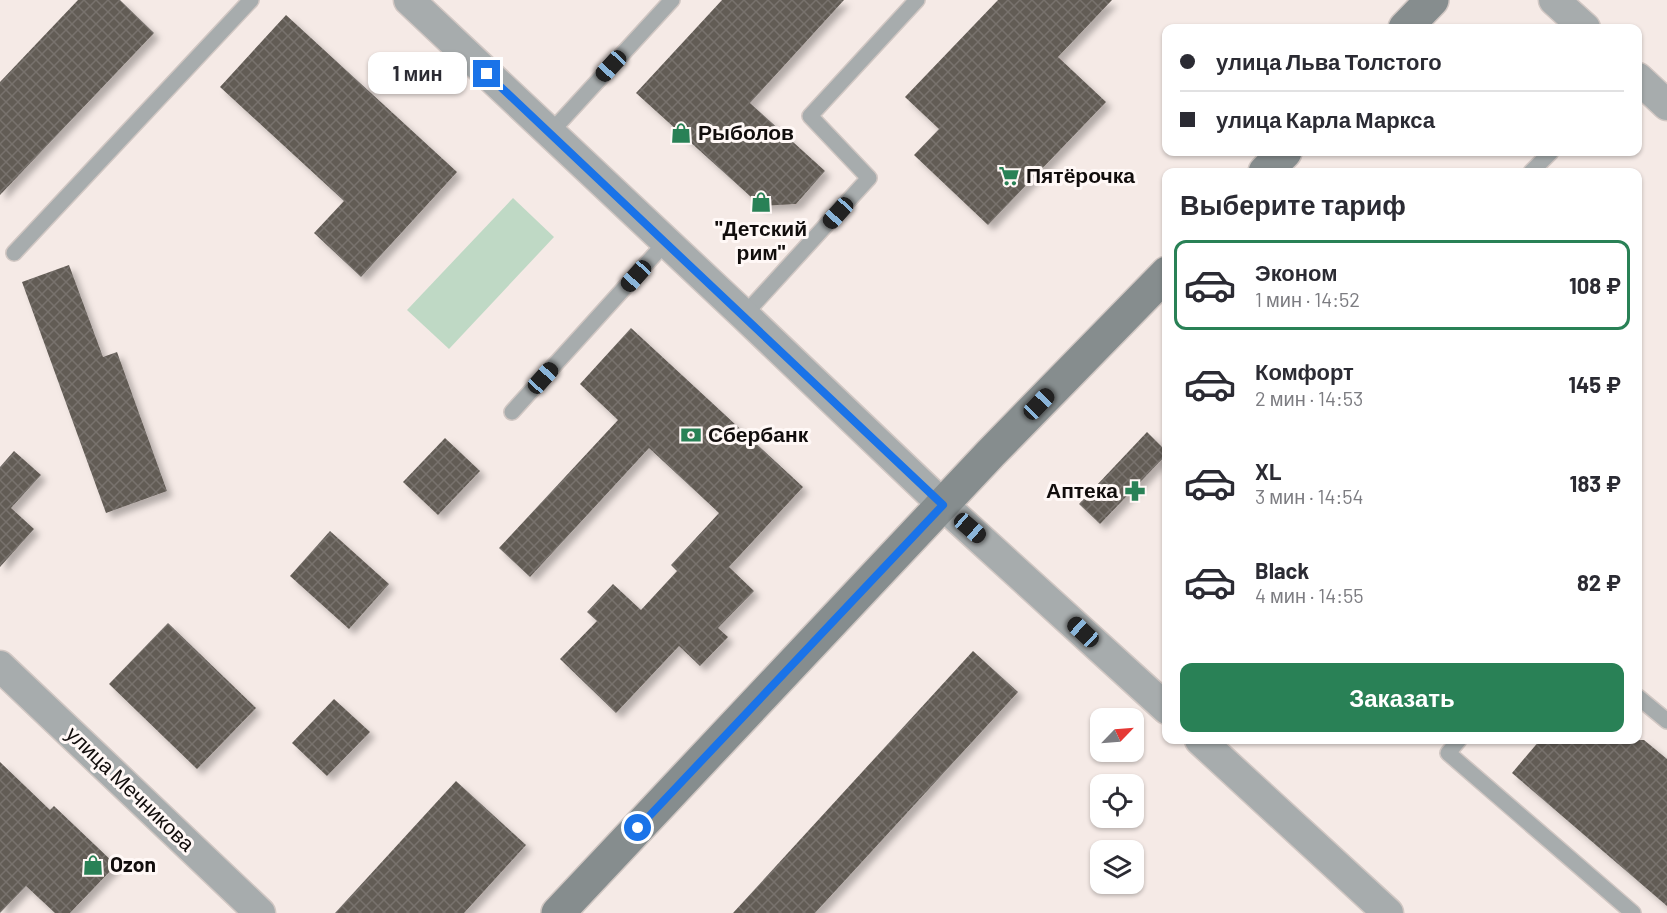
<!DOCTYPE html>
<html lang="ru">
<head>
<meta charset="utf-8">
<style>
	:root { --surface:#fff; --page:#f2f2f3; --text:#2b2b33; --muted:#7c7c81; --line:#e1e1e2; --accent:#298156 }
	body { margin:0; font-family:Barlow,sans-serif; background:var(--page); color:var(--text); height:100vh; display:flex; flex-direction:column; font-size:22px; white-space:nowrap }
	* { box-sizing:border-box; margin:0 }
	p { font-size:20px; color:var(--muted) }
	.icon { flex:none; width:33px; height:33px; fill:none; stroke:currentColor; stroke-width:2; stroke-linecap:round; stroke-linejoin:round }
	.map { position:relative; flex:1; overflow:hidden }
	.side { position:absolute; left:1162px; top:168px; width:480px; height:576px; display:flex; flex-direction:column; background:var(--surface); border-radius:12px; box-shadow:0 2px 4px #0004 }
	.side>* { flex:none }
	.top-card { position:absolute; left:1162px; top:24px; width:480px; height:132px; border-radius:12px; box-shadow:0 2px 4px #0004; display:grid; align-content:center; height:132px; padding:0 18px; background:var(--surface) }
	.needle { width:39px; rotate:65deg }
	.fabs { position:absolute; left:1090px; top:708px; display:grid; gap:12px }
	.fabs a { display:grid; place-items:center; width:54px; height:54px; border-radius:12px; background:var(--surface); box-shadow:0 2px 4px #0004; font-size:30px }
	.end { position:absolute; width:27px; height:27px; margin:-14px; border:8px solid #1a73e8; background:#fff; box-shadow:0 0 0 3px #fff }
	.from { border-radius:50% }
	.bubble { position:absolute; height:42px; border-radius:12px; background:var(--surface); box-shadow:0 2px 4px #0004; font-size:20px; font-weight:700; line-height:42px; text-align:center }
	.car { position:absolute; width:18px; height:36px; margin:-18px -9px; border-radius:8px; box-shadow:0 0 4px 2px #0007; background:linear-gradient(#222 24%,#8ab4d8 0 40%,#222 0 76%,#8ab4d8 0 86%,#222 0) }
	.top-card b { display:flex; align-items:center; gap:21px; height:57px; font-size:22px }
	.top-card b+b { border-top:2px solid var(--line) }
	.top-card i { width:15px; height:15px; background:var(--text) }
	ul { padding:0; list-style:none }
	li { display:flex; align-items:center; gap:18px; height:90px; margin:0 12px 9px; padding:0 6px; border:3px solid transparent; border-radius:12px }
	li div { flex:1 }
	li b { display:block; font-size:22px }
	li em { font-style:normal; font-weight:700 }
	li.on { border-color:var(--accent) }
	li>.icon { width:54px; height:54px; stroke-width:1.5 }
	h2 { padding:0 18px; font-size:27px; line-height:72px }
	.cta { display:flex; gap:12px; margin-top:auto; padding:12px 18px }
	.cta a { flex:1; height:69px; border-radius:12px; background:var(--accent); color:#fff; font-size:24px; font-weight:700; line-height:69px; text-align:center }
	.map>svg:first-child { display:block }
	.grass { fill:#bfd9c5 }
	.building { fill:url(#building-cross-hatch); filter:url(#shadow) }
	.lines { fill:none; stroke-linecap:round; stroke-linejoin:round }
	.lane-casing { stroke:#d1c7c3; stroke-width:18 }
	.street-casing { stroke:#d1c7c3; stroke-width:33 }
	.secondary-casing { stroke:#d1c7c3; stroke-width:36 }
	.lane { stroke:#a7acad; stroke-width:15 }
	.street { stroke:#a7acad; stroke-width:30 }
	.secondary { stroke:#868d8e; stroke-width:33 }
	.route { stroke:#1a73e8; stroke-width:8 }
	.labels { text-anchor:middle; stroke-width:6; stroke-linejoin:round; paint-order:stroke }
	.poi-label { font-size:21px; font-weight:bold; fill:#110d0c; stroke:#fff8f6; text-anchor:start }
	.street-label { font-size:21px; fill:#110d0c; stroke:#fff8f6 }
</style>
</head>
<body>
<div class="map">
<svg width="1667" height="913" viewBox="0 0 1667 913">
	<defs>
		<pattern id="building-cross-hatch" width="8" height="8" patternUnits="userSpaceOnUse" patternTransform="scale(1.5)"><rect width="8" height="8" fill="#625b55"/><path d="M0 0l8 8M0 8l8-8" fill="none" stroke="#78726d"/></pattern>
		<filter id="shadow"><feDropShadow dx="5.5" dy="5.5" stdDeviation="3" flood-color="#0004"/></filter>
	</defs>
	<rect width="100%" height="100%" fill="#f5eae6"/>
	<!-- grass -->
	<path class="grass" d="M 513,198 L 554,237 L 449,349 L 407,310 Z"/>
	<!-- building -->
	<g class="building">
		<path d="M 78,0 L 120,0 L 154,33 L 0,195 L 0,82 Z"/>
		<path d="M 722,0 L 844,0 L 750,103 L 825,171 L 796,204 L 761,206 L 636,93 Z"/>
		<path d="M 998,0 L 1112,0 L 1058,57 L 1106,102 L 988,225 L 914,155 L 939,129 L 905,97 Z"/>
		<path d="M 286,15 L 457,172 L 361,277 L 314,233 L 344,201 L 220,87 Z"/>
		<path d="M 69,265 L 103,357 L 117,352 L 167,491 L 106,513 L 22,282 Z"/>
		<path d="M 631,328 L 803,487 L 729,567 L 754,591 L 718,628 L 728,637 L 700,666 L 679,646 L 616,713 L 560,659 L 597,621 L 587,612 L 613,584 L 641,610 L 677,571 L 671,565 L 719,513 L 649,448 L 530,577 L 499,548 L 618,420 L 580,384 Z"/>
		<path d="M 1147,432 L 1167,452 L 1167,454 L 1100,524 L 1079,504 Z"/>
		<path d="M 445,438 L 480,471 L 438,515 L 403,482 Z"/>
		<path d="M 14,451 L 41,475 L 11,508 L 34,529 L 0,567 L 0,467 Z"/>
		<path d="M 330,531 L 389,584 L 349,629 L 290,576 Z"/>
		<path d="M 168,623 L 256,708 L 197,769 L 109,684 Z"/>
		<path d="M 973,651 L 1018,692 L 815,913 L 733,913 Z"/>
		<path d="M 334,699 L 370,732 L 327,776 L 292,743 Z"/>
		<path d="M 1540,740 L 1644,740 L 1667,759 L 1667,906 L 1512,773 Z"/>
		<path d="M 0,762 L 50,810 L 54,806 L 116,865 L 70,913 L 55,913 L 26,886 L 0,913 Z"/>
		<path d="M 456,781 L 526,845 L 464,913 L 335,913 Z"/>
	</g>
	<g class="lines">
		<!-- lane casing -->
		<g class="lane-casing">
			<g id="lane">
				<path d="M 550,133 L 672,0"/>
				<path d="M 1531,172 L 1551,152"/>
				<path d="M 14,253 L 251,0"/>
				<path d="M 744,315 L 869,178 L 810,116 L 917,0"/>
				<path d="M 512,412 L 666,242"/>
				<path d="M 1638,697 L 1667,721"/>
				<path d="M 1459,740 L 1448,753 L 1633,913"/>
			</g>
		</g>
		<!-- street casing -->
		<g class="street-casing">
			<g id="street">
				<path d="M 409,0 L 744,315 L 943,505 L 1167,709"/>
				<path d="M 1554,0 L 1585,28"/>
				<path d="M 1638,78 L 1667,105"/>
				<path d="M 0,666 L 260,913"/>
				<path d="M 1200,740 L 1388,913"/>
			</g>
		</g>
		<!-- secondary casing -->
		<g class="secondary-casing">
			<g id="secondary">
				<path d="M 1405,28 L 1432,0"/>
				<path d="M 1265,172 L 1285,152"/>
				<path d="M 558,913 L 991,453 L 1167,273"/>
			</g>
		</g>
		<!-- lane -->
		<use href="#lane" class="lane"/>
		<!-- street -->
		<use href="#street" class="street"/>
		<!-- secondary -->
		<use href="#secondary" class="secondary"/>
	</g>
	<g class="lines">
		<!-- route -->
		<path class="route" d="M 487,74 L 943,505 L 638,828"/>
	</g>
	<!-- icons -->
	<defs>
		<g id="shop-bare" transform="scale(1.62)"><path d="M-5-2.5h2.3a2.7 3.5 0 0 1 5.4 0H5L5.5 6h-11ZM-1.5-2.5h3a1.5 2.3 0 0 0-3 0Z" fill="#298156" stroke="#fff8f6" stroke-width="2.5" paint-order="stroke"/></g>
		<g id="supermarket-bare" transform="scale(1.62)"><path d="M-6-5.5h2.5l.6 2H6L4.5 2H-2.5L-4.4-4H-6ZM-1.5 3.2a1.3 1.3 0 1 0 .1 0ZM3 3.2a1.3 1.3 0 1 0 .1 0Z" fill="#298156" stroke="#fff8f6" stroke-width="2.5" paint-order="stroke"/></g>
		<g id="bank-bare" transform="scale(1.62)"><path d="M-6-4H6V4H-6ZM0-2.3a2.3 2.3 0 1 0 0 4.6a2.3 2.3 0 1 0 0-4.6Z" fill="#298156" stroke="#fff8f6" stroke-width="2.5" paint-order="stroke"/></g>
		<g id="pharmacy-bare" transform="scale(1.62)"><path d="M-2-6h4v4h4v4h-4v4h-4v-4h-4v-4h4Z" fill="#298156" stroke="#fff8f6" stroke-width="2.5" paint-order="stroke"/></g>
	</defs>
	<g fill-rule="evenodd">
		<use href="#shop-bare" x="681" y="133"/>
		<use href="#supermarket-bare" x="1009" y="176"/>
		<use href="#shop-bare" x="761" y="202"/>
		<use href="#bank-bare" x="691" y="435"/>
		<use href="#pharmacy-bare" x="1135" y="491"/>
		<use href="#shop-bare" x="93" y="865"/>
	</g>
	<g class="labels">
		<!-- poi labels -->
		<g class="poi-label">
			<text x="698" y="140">Рыболов</text>
			<text x="1026" y="183">Пятёрочка</text>
			<text x="761" y="236" text-anchor="middle">"Детский<tspan x="761" dy="24">рим"</tspan></text>
			<text x="708" y="442">Сбербанк</text>
			<text x="1118" y="498" text-anchor="end">Аптека</text>
			<text x="110" y="872">Ozon</text>
		</g>
		<!-- street labels -->
		<g class="street-label">
			<text transform="translate(130 789) rotate(44)" y="7">улица Мечникова</text>
		</g>
	</g>
</svg>
<div class="fabs">
<a><svg class="needle" viewBox="-14 -14 28 28"><path d="M0-13l5 13h-10z" fill="#e53935"/><path d="M0 13l5-13h-10z" fill="#7c7c81"/></svg></a>
<a><svg class="icon" aria-label="locate" viewBox="0 0 24 24"><circle cx="12" cy="12" r="6"/><path d="M12 2v4M12 18v4M2 12h4M18 12h4"/></svg></a>
<a><svg class="icon" aria-label="layers" viewBox="0 0 24 24"><path d="M12 4l9 5-9 5-9-5zM3 14l9 5 9-5"/></svg></a>
</div>
<i class="end from" style="left:638px;top:828px"></i>
<i class="end" style="left:487px;top:74px"></i>
<div class="bubble" style="left:368px;top:52px;width:99px">1 мин</div>
<i class="car" style="left:611px;top:66px;rotate:223deg"></i>
<i class="car" style="left:838px;top:213px;rotate:222deg"></i>
<i class="car" style="left:636px;top:276px;rotate:222deg"></i>
<i class="car" style="left:543px;top:378px;rotate:42deg"></i>
<i class="car" style="left:1039px;top:404px;rotate:44deg"></i>
<i class="car" style="left:970px;top:528px;rotate:131deg"></i>
<i class="car" style="left:1083px;top:632px;rotate:313deg"></i>
<div class="top-card">
<b><i class="from"></i>улица Льва Толстого</b>
<b><i></i>улица Карла Маркса</b>
</div>
<section class="side">
<h2>Выберите тариф</h2>
<ul>
<li class="on"><svg class="icon" aria-label="car" viewBox="0 0 24 24"><path d="M5 17H2v-5l4-1 3-4h7l3 4 3 1v5h-3M9 17h6M6 11h13"/><circle cx="7" cy="17" r="2"/><circle cx="17" cy="17" r="2"/></svg><div><b>Эконом</b><p>1 мин · 14:52</p></div><em>108 ₽</em></li>
<li><svg class="icon" aria-label="car" viewBox="0 0 24 24"><path d="M5 17H2v-5l4-1 3-4h7l3 4 3 1v5h-3M9 17h6M6 11h13"/><circle cx="7" cy="17" r="2"/><circle cx="17" cy="17" r="2"/></svg><div><b>Комфорт</b><p>2 мин · 14:53</p></div><em>145 ₽</em></li>
<li><svg class="icon" aria-label="car" viewBox="0 0 24 24"><path d="M5 17H2v-5l4-1 3-4h7l3 4 3 1v5h-3M9 17h6M6 11h13"/><circle cx="7" cy="17" r="2"/><circle cx="17" cy="17" r="2"/></svg><div><b>XL</b><p>3 мин · 14:54</p></div><em>183 ₽</em></li>
<li><svg class="icon" aria-label="car" viewBox="0 0 24 24"><path d="M5 17H2v-5l4-1 3-4h7l3 4 3 1v5h-3M9 17h6M6 11h13"/><circle cx="7" cy="17" r="2"/><circle cx="17" cy="17" r="2"/></svg><div><b>Black</b><p>4 мин · 14:55</p></div><em>82 ₽</em></li>
</ul>
<div class="cta"><a>Заказать</a></div>
</section>
</div>
</body>
</html>
